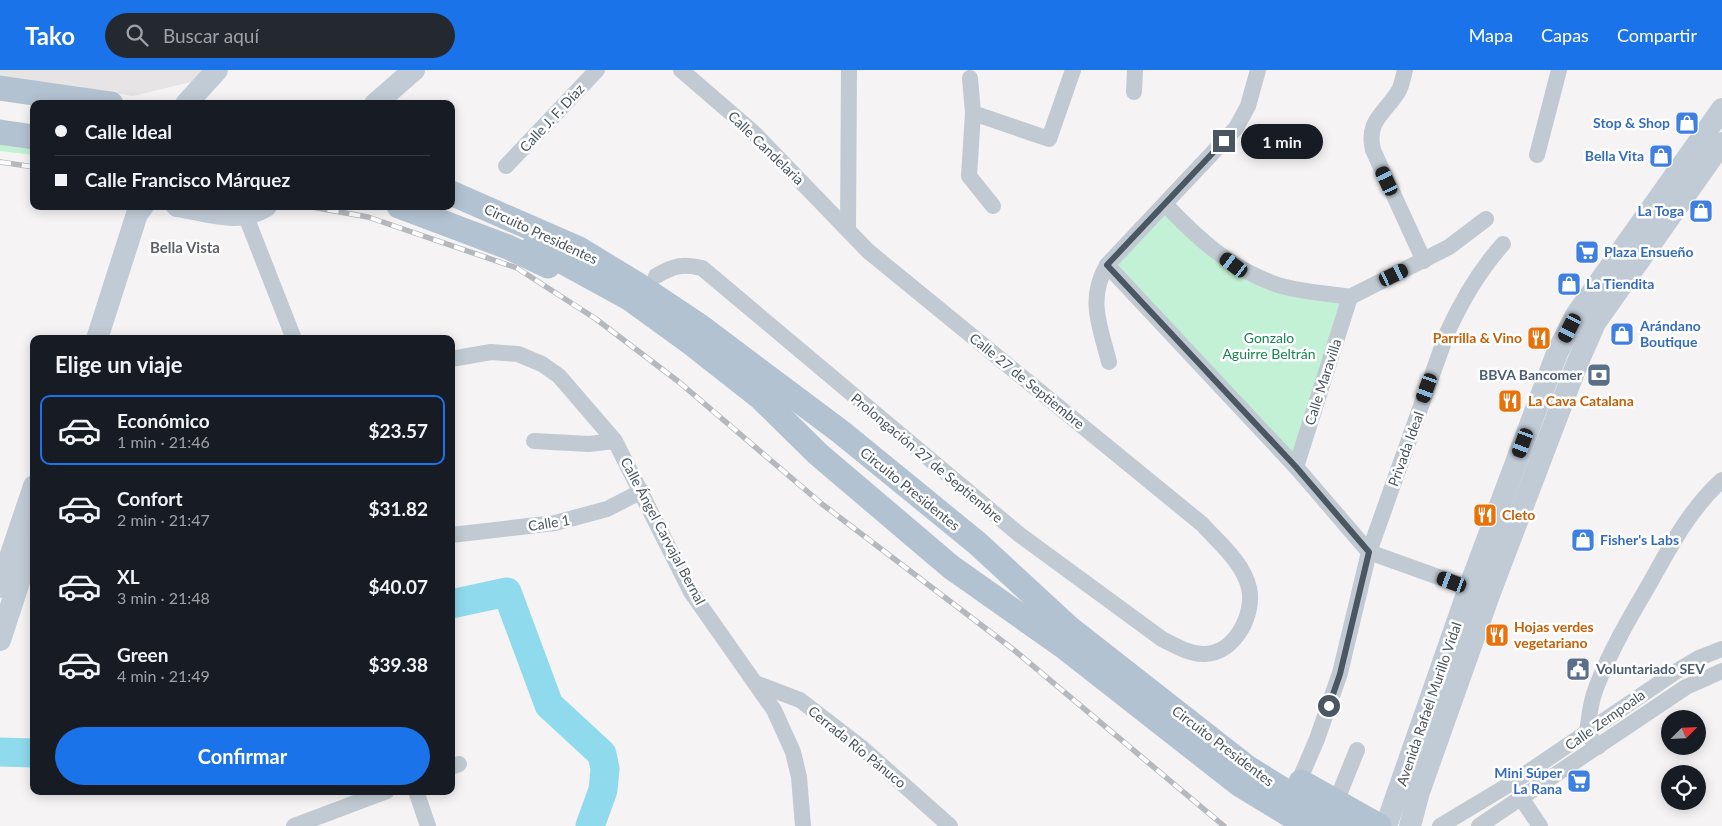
<!DOCTYPE html>
<html lang="es">
<head>
<meta charset="utf-8">
<style>
	:root { --surface:#171b24; --page:#242831; --text:#f1f3f6; --muted:#9ea1a6; --line:#363941; --accent:#1a73e8 }
	body { margin:0; font-family:Lato,sans-serif; background:var(--page); color:var(--text); height:100vh; display:flex; flex-direction:column; font-size:19px; white-space:nowrap }
	* { box-sizing:border-box; margin:0 }
	p { font-size:16px; color:var(--muted) }
	.icon { flex:none; width:28px; height:28px; fill:none; stroke:currentColor; stroke-width:2; stroke-linecap:round; stroke-linejoin:round }
	.map { position:relative; flex:1; overflow:hidden }
	.panel { position:absolute; left:30px; top:265px; width:425px; height:460px; display:flex; flex-direction:column; background:var(--surface); border-radius:10px; box-shadow:0 2px 12px #0003 }
	.panel>* { flex:none }
	.guide { position:absolute; left:30px; top:30px; width:425px; height:110px; border-radius:10px; box-shadow:0 2px 12px #0003; display:grid; align-content:center; height:110px; padding:0 25px; background:var(--surface) }
	.needle { width:32px; rotate:66deg }
	.tools { position:absolute; left:1661px; top:640px; display:grid; gap:10px }
	.tools a { display:grid; place-items:center; width:45px; height:45px; border-radius:50%; background:var(--surface); box-shadow:0 2px 12px #0003; font-size:25px }
	.end { position:absolute; width:22px; height:22px; margin:-11px; border:6px solid #4a5661; background:#fff; box-shadow:0 0 0 2px #fff }
	.from { border-radius:50% }
	.bubble { position:absolute; height:35px; border-radius:18px; background:var(--surface); box-shadow:0 2px 12px #0003; font-size:16px; font-weight:700; line-height:35px; text-align:center }
	.car { position:absolute; width:15px; height:30px; margin:-15px -8px; border-radius:6px; box-shadow:0 0 4px 1px #0007; background:linear-gradient(#222 24%,#8ab4d8 0 40%,#222 0 76%,#8ab4d8 0 86%,#222 0) }
	.guide b { display:flex; align-items:center; gap:18px; height:48px; font-size:19px }
	.guide b+b { border-top:1px solid var(--line) }
	.guide i { width:12px; height:12px; background:var(--text) }
	ul { padding:0; list-style:none }
	li { display:flex; align-items:center; gap:15px; height:70px; margin:0 10px 8px; padding:0 15px; border:2px solid transparent; border-radius:10px }
	li div { flex:1 }
	li b { display:block; font-size:19px }
	li em { font-style:normal; font-weight:700 }
	li.active { border-color:var(--accent) }
	li>.icon { width:45px; height:45px; stroke-width:1.5 }
	h2 { padding:0 25px; font-size:22px; line-height:60px }
	.primary-button { display:flex; gap:10px; margin-top:auto; padding:10px 25px }
	.primary-button a { flex:1; height:58px; border-radius:30px; background:var(--accent); color:#fff; font-size:20px; font-weight:700; line-height:58px; text-align:center }
	header { display:flex; align-items:center; gap:30px; box-sizing:border-box; height:70px; padding:0 25px; background:var(--accent); color:#fff }
	header strong { font-size:24px }
	nav { display:flex; gap:28px; margin-inline-start:auto; font-size:18px }
	.search { width:350px; height:45px; background:var(--page); display:flex; align-items:center; gap:12px; box-sizing:border-box; padding:0 18px; border-radius:28px; color:var(--muted); font-size:19px }
	.map>svg:first-child { display:block }
	.education { fill:#e6e4e5 }
	.green { fill:#c3f1d5 }
	.lines { fill:none; stroke-linecap:round; stroke-linejoin:round }
	.river { stroke:#90daee; stroke-width:29 }
	.street { stroke:#c1cad2; stroke-width:16 }
	.secondary { stroke:#c1cbd6; stroke-width:22 }
	.primary { stroke:#b3c2d1; stroke-width:25 }
	.rail-casing { stroke:#b5b8bd; stroke-width:5.5 }
	.rail { stroke:#fff; stroke-width:4; stroke-dasharray:11; stroke-linecap:butt }
	.route { stroke:#4a5661; stroke-width:6 }
	.labels { text-anchor:middle; stroke-width:5; stroke-linejoin:round; paint-order:stroke }
	.street-label { font-size:14px; fill:#4a5661; stroke:#fff }
	.shop-label { font-size:14px; font-weight:bold; fill:#366cbe; stroke:#fff; text-anchor:end }
	.park-label { font-size:14px; fill:#17864f; stroke:#fff }
	.food-label { font-size:14px; font-weight:bold; fill:#c56008; stroke:#fff; text-anchor:start }
	.service-label { font-size:14px; font-weight:bold; fill:#4e5e75; stroke:#fff; text-anchor:end }
	.neighbourhood-label { font-size:15px; font-weight:bold; fill:#5f6368; stroke:#fff }
</style>
</head>
<body>
<header>
<strong>Tako</strong>
<div class="search"><svg class="icon" aria-label="search" viewBox="0 0 24 24"><circle cx="10" cy="10" r="6"/><path d="M15 15l6 6"/></svg>Buscar aquí</div>
<nav><a>Mapa</a><a>Capas</a><a>Compartir</a></nav>
</header>
<div class="map">
<svg width="1722" height="756" viewBox="0 0 1722 756">
	<rect width="100%" height="100%" fill="#f5f3f3"/>
	<!-- education -->
	<path class="education" d="M 0,0 L 206,0 L 195,11 L 133,26 L 0,7 Z"/>
	<!-- green -->
	<g class="green">
		<path d="M 0,74 L 34,77 L 34,85 L 0,81 Z"/>
		<path d="M 1165,134 L 1234,195 L 1350,227 L 1296,397 L 1107,195 Z"/>
	</g>
	<g class="lines">
		<!-- river -->
		<g class="river">
			<path d="M 451,534 L 507,522 L 549,635 L 602,684 L 605,699 L 603,720 L 590,756"/>
			<path d="M 0,682 L 34,683"/>
		</g>
		<!-- street -->
		<g class="street">
			<path d="M 1405,0 C 1403,7 1402,16 1398,22 C 1384,44 1366,51 1373,80 L 1424,191"/>
			<path d="M 970,8 L 973,43 L 969,106 L 993,136"/>
			<path d="M 1134,22 L 1135,0"/>
			<path d="M 973,43 L 1049,69 L 1073,0"/>
			<path d="M 1537,85 L 1559,0"/>
			<path d="M 506,96 L 597,0"/>
			<path d="M 1165,134 C 1197,168 1230,198 1275,214 C 1298,222 1326,223 1350,227"/>
			<path d="M 245,144 L 294,269"/>
			<path d="M 848,160 L 849,0"/>
			<path d="M 1107,195 L 1296,397 L 1369,482 L 1469,518"/>
			<path d="M 656,206 C 673,196 683,193 702,198 L 1020,465 L 1162,569 C 1176,576 1190,585 1205,584 C 1235,583 1255,544 1249,518 C 1243,492 1219,473 1202,454 L 868,181 L 753,62 L 681,0"/>
			<path d="M 1350,227 L 1449,177 L 1486,149"/>
			<path d="M 451,289 L 491,282 L 518,284 L 542,294 L 559,306 L 615,371 L 691,522 L 774,640 L 793,682 L 799,707 L 803,756"/>
			<path d="M 1109,292 C 1100,256 1087,229 1107,195 L 1236,58 L 1248,36 L 1258,0"/>
			<path d="M 534,371 L 589,374 L 615,371"/>
			<path d="M 1296,397 L 1350,227"/>
			<path d="M 451,465 L 555,453 L 607,439 L 642,421"/>
			<path d="M 755,613 L 800,630 L 861,677 L 950,756"/>
			<path d="M 1598,677 L 1587,663 C 1589,648 1590,633 1596,618 C 1610,581 1630,547 1650,513 C 1671,475 1690,439 1722,410"/>
			<path d="M 451,697 L 459,694"/>
			<path d="M 1299,711 L 1317,669 L 1340,603 L 1369,482 L 1447,263 C 1462,230 1478,202 1503,174"/>
			<path d="M 416,721 L 428,756"/>
			<path d="M 1521,728 L 1540,756"/>
			<path d="M 1336,732 L 1357,680"/>
			<path d="M 294,756 L 387,721"/>
			<path d="M 1440,756 L 1515,711 L 1677,601 L 1699,588 L 1722,579"/>
			<path d="M 1479,756 L 1686,617 L 1722,601"/>
		</g>
		<!-- secondary -->
		<g class="secondary">
			<path d="M 186,34 L 217,0"/>
			<path d="M 375,34 L 414,0"/>
			<path d="M 177,136 C 207,140 238,154 266,136"/>
			<path d="M 97,269 L 137,144 L 143,136"/>
			<path d="M 0,517 L 34,416"/>
			<path d="M 0,570 L 34,466"/>
			<path d="M 1386,756 L 1469,518 L 1557,283 L 1576,245 L 1722,39"/>
			<path d="M 1410,756 L 1419,722 L 1489,525 L 1577,294 L 1595,253 L 1722,73"/>
		</g>
		<!-- primary -->
		<g class="primary">
			<path d="M 0,18 L 111,34"/>
			<path d="M 0,62 L 34,67"/>
			<path d="M 451,123 L 579,179 L 638,215 L 701,257 L 841,362 L 977,473 L 1068,557 L 1248,698 L 1342,756"/>
			<path d="M 399,136 L 508,177 L 548,196"/>
			<path d="M 534,176 L 629,228 L 691,273 L 761,328 L 818,384 L 951,497 L 1063,576 L 1239,714 L 1308,756"/>
			<path d="M 1301,712 L 1379,756"/>
		</g>
		<!-- rail casing -->
		<g class="rail-casing">
			<g id="rail">
				<path d="M 0,92 L 34,97"/>
				<path d="M 306,136 L 368,147 L 517,198 L 596,249 L 679,312 L 822,434 L 1014,580 L 1224,756"/>
			</g>
		</g>
		<!-- rail -->
		<use href="#rail" class="rail"/>
	</g>
	<g class="lines">
		<!-- route -->
		<path class="route" d="M 1224,71 L 1107,195 L 1296,397 L 1369,482 L 1340,604 L 1329,636"/>
	</g>
	<!-- icons -->
	<defs>
		<g id="shop-square" transform="scale(1.25)"><rect x="-9" y="-9" width="18" height="18" rx="4" fill="#3f7fe0" stroke="#fff"/><path d="M-5-2.5h2.3a2.7 3.5 0 0 1 5.4 0H5L5.5 6h-11ZM-1.5-2.5h3a1.5 2.3 0 0 0-3 0Z" fill="#fff"/></g>
		<g id="supermarket-square" transform="scale(1.25)"><rect x="-9" y="-9" width="18" height="18" rx="4" fill="#3f7fe0" stroke="#fff"/><path d="M-6-5.5h2.5l.6 2H6L4.5 2H-2.5L-4.4-4H-6ZM-1.5 3.2a1.3 1.3 0 1 0 .1 0ZM3 3.2a1.3 1.3 0 1 0 .1 0Z" fill="#fff"/></g>
		<g id="restaurant-square" transform="scale(1.25)"><rect x="-9" y="-9" width="18" height="18" rx="4" fill="#e8710a" stroke="#fff"/><path d="M-5-6h1v4h1v-4h1v4h1v-4h1v5L-1.5 .5V6h-2V.5L-5-1ZM5-6V6H3V1.5H1.5Q1.5-4 5-6Z" fill="#fff"/></g>
		<g id="bank-square" transform="scale(1.25)"><rect x="-9" y="-9" width="18" height="18" rx="4" fill="#5c6f8a" stroke="#fff"/><path d="M-6-4H6V4H-6ZM0-2.3a2.3 2.3 0 1 0 0 4.6a2.3 2.3 0 1 0 0-4.6Z" fill="#fff"/></g>
		<g id="civic-square" transform="scale(1.25)"><rect x="-9" y="-9" width="18" height="18" rx="4" fill="#5c6f8a" stroke="#fff"/><path d="M-.6-6.5H3V-4.5H.6V-3L4-1V1h2V6H-6V1h2V-1L-.6-3ZM-1.2 2.5V6h2.4V2.5Z" fill="#fff"/></g>
	</defs>
	<g fill-rule="evenodd">
		<use href="#shop-square" x="1687" y="53"/>
		<use href="#shop-square" x="1661" y="86"/>
		<use href="#shop-square" x="1701" y="141"/>
		<use href="#supermarket-square" x="1587" y="182"/>
		<use href="#shop-square" x="1569" y="214"/>
		<use href="#shop-square" x="1622" y="264"/>
		<use href="#restaurant-square" x="1539" y="268"/>
		<use href="#bank-square" x="1599" y="305"/>
		<use href="#restaurant-square" x="1510" y="331"/>
		<use href="#restaurant-square" x="1485" y="445"/>
		<use href="#shop-square" x="1583" y="470"/>
		<use href="#restaurant-square" x="1497" y="565"/>
		<use href="#civic-square" x="1578" y="599"/>
		<use href="#supermarket-square" x="1579" y="711"/>
	</g>
	<g class="labels">
		<!-- street labels -->
		<g class="street-label">
			<text transform="translate(552 48) rotate(-47)" y="5">Calle J. F. Díaz</text>
			<text transform="translate(766 78) rotate(44)" y="5">Calle Candelaria</text>
			<text transform="translate(541 164) rotate(25)" y="5">Circuito Presidentes</text>
			<text transform="translate(1027 311) rotate(39)" y="5">Calle 27 de Septiembre</text>
			<text transform="translate(1323 312) rotate(-72)" y="5">Calle Maravilla</text>
			<text transform="translate(1406 379) rotate(-70)" y="5">Privada Ideal</text>
			<text transform="translate(927 388) rotate(40)" y="5">Prolongación 27 de Septiembre</text>
			<text transform="translate(910 419) rotate(39)" y="5">Circuito Presidentes</text>
			<text transform="translate(549 453) rotate(-9)" y="5">Calle 1</text>
			<text transform="translate(663 461) rotate(62)" y="5">Calle Ángel Carvajal Bernal</text>
			<text transform="translate(1429 634) rotate(-71)" y="5">Avenida Rafaél Murillo Vidal</text>
			<text transform="translate(1605 650) rotate(-35)" y="5">Calle Zempoala</text>
			<text transform="translate(1223 676) rotate(37)" y="5">Circuito Presidentes</text>
			<text transform="translate(857 677) rotate(39)" y="5">Cerrada Río Pánuco</text>
		</g>
		<!-- shop labels -->
		<g class="shop-label">
			<text x="1670" y="58">Stop &amp; Shop</text>
			<text x="1644" y="91">Bella Vita</text>
			<text x="1684" y="146">La Toga</text>
			<text x="1604" y="187" text-anchor="start">Plaza Ensueño</text>
			<text x="1586" y="219" text-anchor="start">La Tiendita</text>
			<text x="1640" y="261" text-anchor="start">Arándano<tspan x="1640" dy="16">Boutique</tspan></text>
			<text x="1600" y="475" text-anchor="start">Fisher's Labs</text>
			<text x="1562" y="708">Mini Súper<tspan x="1562" dy="16">La Rana</tspan></text>
		</g>
		<!-- park labels -->
		<g class="park-label">
			<text x="1269" y="273">Gonzalo<tspan x="1269" dy="16">Aguirre Beltrán</tspan></text>
		</g>
		<!-- food labels -->
		<g class="food-label">
			<text x="1522" y="273" text-anchor="end">Parrilla &amp; Vino</text>
			<text x="1528" y="336">La Cava Catalana</text>
			<text x="1502" y="450">Cleto</text>
			<text x="1514" y="562">Hojas verdes<tspan x="1514" dy="16">vegetariano</tspan></text>
		</g>
		<!-- service labels -->
		<g class="service-label">
			<text x="1582" y="310">BBVA Bancomer</text>
			<text x="1596" y="604" text-anchor="start">Voluntariado SEV</text>
		</g>
		<!-- neighbourhood labels -->
		<g class="neighbourhood-label">
			<text x="185" y="183">Bella Vista</text>
		</g>
	</g>
</svg>
<div class="tools">
<a><svg class="needle" viewBox="-14 -14 28 28"><path d="M0-13l5 13h-10z" fill="#e53935"/><path d="M0 13l5-13h-10z" fill="#9ea1a6"/></svg></a>
<a><svg class="icon" aria-label="locate" viewBox="0 0 24 24"><circle cx="12" cy="12" r="6"/><path d="M12 2v4M12 18v4M2 12h4M18 12h4"/></svg></a>
</div>
<i class="end from" style="left:1329px;top:636px"></i>
<i class="end" style="left:1224px;top:71px"></i>
<div class="bubble" style="left:1241px;top:54px;width:82px">1 min</div>
<i class="car" style="left:1387px;top:111px;rotate:335deg"></i>
<i class="car" style="left:1234px;top:195px;rotate:307deg"></i>
<i class="car" style="left:1394px;top:205px;rotate:64deg"></i>
<i class="car" style="left:1570px;top:258px;rotate:207deg"></i>
<i class="car" style="left:1427px;top:318px;rotate:200deg"></i>
<i class="car" style="left:1523px;top:373px;rotate:200deg"></i>
<i class="car" style="left:1452px;top:512px;rotate:290deg"></i>
<div class="guide">
<b><i class="from"></i>Calle Ideal</b>
<b><i></i>Calle Francisco Márquez</b>
</div>
<section class="panel">
<h2>Elige un viaje</h2>
<ul>
<li class="active"><svg class="icon" aria-label="car" viewBox="0 0 24 24"><path d="M5 17H2v-5l4-1 3-4h7l3 4 3 1v5h-3M9 17h6M6 11h13"/><circle cx="7" cy="17" r="2"/><circle cx="17" cy="17" r="2"/></svg><div><b>Económico</b><p>1 min · 21:46</p></div><em>$23.57</em></li>
<li><svg class="icon" aria-label="car" viewBox="0 0 24 24"><path d="M5 17H2v-5l4-1 3-4h7l3 4 3 1v5h-3M9 17h6M6 11h13"/><circle cx="7" cy="17" r="2"/><circle cx="17" cy="17" r="2"/></svg><div><b>Confort</b><p>2 min · 21:47</p></div><em>$31.82</em></li>
<li><svg class="icon" aria-label="car" viewBox="0 0 24 24"><path d="M5 17H2v-5l4-1 3-4h7l3 4 3 1v5h-3M9 17h6M6 11h13"/><circle cx="7" cy="17" r="2"/><circle cx="17" cy="17" r="2"/></svg><div><b>XL</b><p>3 min · 21:48</p></div><em>$40.07</em></li>
<li><svg class="icon" aria-label="car" viewBox="0 0 24 24"><path d="M5 17H2v-5l4-1 3-4h7l3 4 3 1v5h-3M9 17h6M6 11h13"/><circle cx="7" cy="17" r="2"/><circle cx="17" cy="17" r="2"/></svg><div><b>Green</b><p>4 min · 21:49</p></div><em>$39.38</em></li>
</ul>
<div class="primary-button"><a>Confirmar</a></div>
</section>
</div>
</body>
</html>
